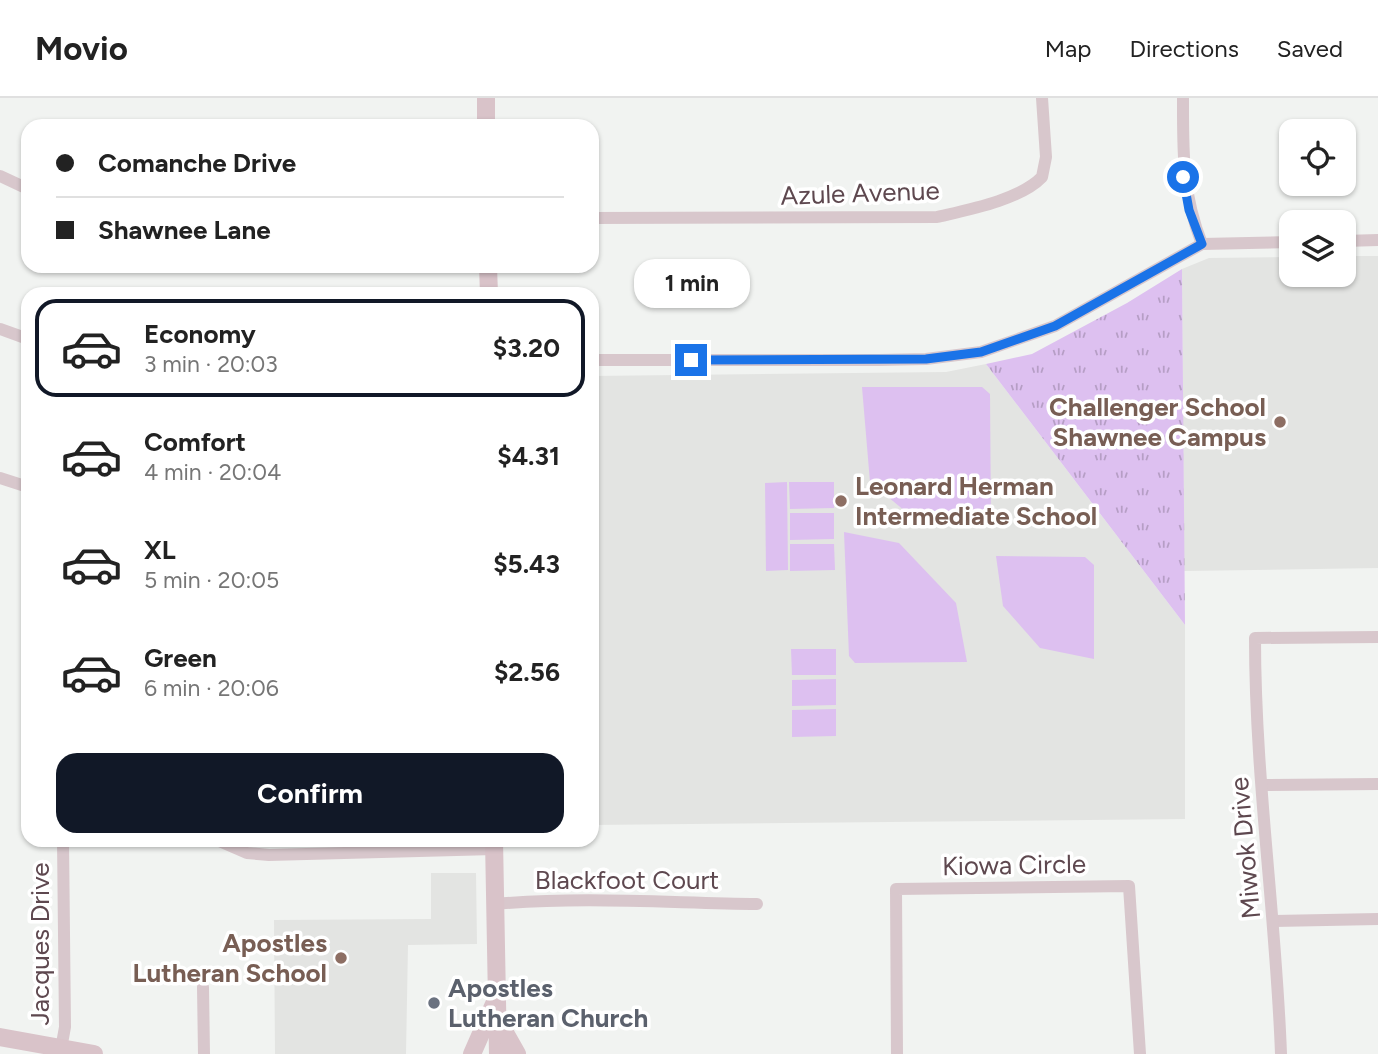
<!DOCTYPE html>
<html lang="en">
<head>
<meta charset="utf-8">
<style>
	:root { --surface:#fff; --page:#f6f6f6; --text:#222; --muted:#767676; --line:#e0e0e0; --accent:#111827 }
	body { margin:0; font-family:Figtree,sans-serif; background:var(--page); color:var(--text); height:100vh; display:flex; flex-direction:column; font-size:26px; white-space:nowrap }
	* { box-sizing:border-box; margin:0 }
	p { font-size:23px; color:var(--muted) }
	.icon { flex:none; width:38px; height:38px; fill:none; stroke:currentColor; stroke-width:2; stroke-linecap:round; stroke-linejoin:round }
	.map { position:relative; flex:1; overflow:hidden }
	.side { position:absolute; left:21px; top:189px; width:578px; height:560px; display:flex; flex-direction:column; background:var(--surface); border-radius:21px; box-shadow:0 2px 5px #0004 }
	.side>* { flex:none }
	.guide { position:absolute; left:21px; top:21px; width:578px; height:154px; border-radius:21px; box-shadow:0 2px 5px #0004; display:grid; align-content:center; height:154px; padding:0 35px; background:var(--surface) }
	.tools { position:absolute; left:1279px; top:21px; display:grid; gap:14px }
	.tools a { display:grid; place-items:center; width:77px; height:77px; border-radius:14px; background:var(--surface); box-shadow:0 2px 5px #0004; font-size:35px }
	.end { position:absolute; width:32px; height:32px; margin:-16px; border:9px solid #1a73e8; background:#fff; box-shadow:0 0 0 4px #fff }
	.from { border-radius:50% }
	.bubble { position:absolute; height:49px; border-radius:21px; background:var(--surface); box-shadow:0 2px 5px #0004; font-size:23px; font-weight:700; line-height:49px; text-align:center }
	.guide b { display:flex; align-items:center; gap:24px; height:66px; font-size:26px }
	.guide b+b { border-top:2px solid var(--line) }
	.guide i { width:18px; height:18px; background:var(--text) }
	ul { padding:12px 0 0; list-style:none }
	li { display:flex; align-items:center; gap:21px; height:98px; margin:0 14px 10px; padding:0 21px; border:4px solid transparent; border-radius:21px }
	li div { flex:1 }
	li b { display:block; font-size:26px }
	li em { font-style:normal; font-weight:700 }
	li.selected { border-color:var(--accent) }
	li>.icon { width:63px; height:63px; stroke-width:1.5 }
	.cta { display:flex; gap:14px; margin-top:auto; padding:14px 35px }
	.cta a { flex:1; height:80px; border-radius:21px; background:var(--accent); color:#fff; font-size:28px; font-weight:700; line-height:80px; text-align:center }
	header { display:flex; align-items:center; gap:42px; box-sizing:border-box; height:98px; padding:0 35px; background:var(--surface); border-bottom:2px solid var(--line) }
	header strong { font-size:33px }
	nav { display:flex; gap:38px; margin-inline-start:auto; font-size:24px }
	.map>svg:first-child { display:block }
	.education { fill:#e3e4e2 }
	.park { fill:url(#park-tufts) }
	.pitch { fill:#ddc0f0 }
	.lines { fill:none; stroke-linecap:round; stroke-linejoin:round }
	.street { stroke:#d8c7cc; stroke-width:12 }
	.secondary { stroke:#d9c3c9; stroke-width:18 }
	.route { stroke:#1a73e8; stroke-width:9 }
	.education-dot { fill:#8d6e63; stroke:#fff; stroke-width:2.5 }
	.worship-dot { fill:#6b7280; stroke:#fff; stroke-width:2.5 }
	.labels { text-anchor:middle; stroke-width:7; stroke-linejoin:round; paint-order:stroke }
	.street-label { font-size:26px; fill:#5e484f; stroke:#fff }
	.education-label { font-size:26px; font-weight:bold; fill:#785e54; stroke:#fff; text-anchor:end }
	.worship-label { font-size:26px; font-weight:bold; fill:#5b616d; stroke:#fff; text-anchor:start }
</style>
</head>
<body>
<header>
<strong>Movio</strong>
<nav><a>Map</a><a>Directions</a><a>Saved</a></nav>
</header>
<div class="map">
<svg width="1378" height="956" viewBox="0 0 1378 956">
	<defs>
		<pattern id="park-tufts" width="24" height="20" patternUnits="userSpaceOnUse" patternTransform="scale(1.75)"><rect width="24" height="20" fill="#ddc0f0"/><path d="M3 7l-1-3M5 7V3M7 7l1-3M15 17l-1-3M17 17v-4M19 17l1-3" fill="none" stroke="#b69ec5"/></pattern>
	</defs>
	<rect width="100%" height="100%" fill="#f1f3f1"/>
	<!-- education -->
	<g class="education">
		<path d="M 1344,158 L 1378,158 L 1378,470 L 1184,473 L 1182,171 L 1209,160 L 1291,159 L 1292,177 L 1344,177 Z"/>
		<path d="M 986,266 L 1185,527 L 1185,721 L 592,727 L 592,278 L 946,274 Z"/>
		<path d="M 431,775 L 476,775 L 477,846 L 408,847 L 406,956 L 275,956 L 274,822 L 431,821 Z"/>
	</g>
	<!-- park -->
	<path class="park" d="M 1182,171 L 1185,527 L 986,266 L 1032,256 L 1127,205 Z"/>
	<!-- pitch -->
	<g class="pitch">
		<path d="M 862,289 L 982,289 L 990,296 L 991,428 L 917,423 L 870,384 Z"/>
		<path d="M 787,384 L 788,472 L 766,473 L 765,385 Z"/>
		<path d="M 789,384 L 834,384 L 834,410 L 790,411 Z"/>
		<path d="M 790,415 L 834,415 L 834,441 L 790,442 Z"/>
		<path d="M 844,434 L 899,445 L 956,505 L 967,564 L 855,565 L 849,558 Z"/>
		<path d="M 790,446 L 834,446 L 835,472 L 790,473 Z"/>
		<path d="M 996,458 L 1085,459 L 1094,467 L 1094,561 L 1040,550 L 1003,508 Z"/>
		<path d="M 791,551 L 836,551 L 836,577 L 792,577 Z"/>
		<path d="M 836,581 L 836,607 L 792,608 L 792,582 Z"/>
		<path d="M 836,611 L 836,638 L 792,639 L 792,612 Z"/>
	</g>
	<g class="lines">
		<!-- street -->
		<g class="street">
			<path d="M 1183,0 C 1183,54 1182,95 1202,146"/>
			<path d="M 0,78 L 28,91"/>
			<path d="M 592,120 L 937,119 C 967,112 1020,102 1042,79 L 1046,59 L 1042,0"/>
			<path d="M 1344,143 L 1378,142"/>
			<path d="M 0,231 L 28,241"/>
			<path d="M 592,262 L 879,262 L 926,261 L 981,254 L 1055,228 L 1202,146 L 1292,144"/>
			<path d="M 0,380 L 28,389"/>
			<path d="M 1263,687 L 1378,686"/>
			<path d="M 217,742 L 247,755 L 269,757 L 494,751"/>
			<path d="M 496,806 C 583,798 670,805 757,806"/>
			<path d="M 1274,823 L 1378,821"/>
			<path d="M 203,889 L 204,956"/>
			<path d="M 61,951 L 65,929 L 63,742"/>
			<path d="M 897,956 L 896,791 L 1129,788 L 1140,956"/>
			<path d="M 1281,956 C 1276,817 1255,679 1255,540 L 1378,539"/>
		</g>
		<!-- secondary -->
		<g class="secondary">
			<path d="M 486,0 L 486,28"/>
			<path d="M 488,168 L 489,196"/>
			<path d="M 494,742 L 498,956"/>
			<path d="M 500,926 L 517,956"/>
			<path d="M 0,939 L 94,956"/>
			<path d="M 472,956 L 494,906"/>
		</g>
	</g>
	<g class="lines">
		<!-- route -->
		<path class="route" d="M 691,262 L 926,261 L 981,254 L 1055,228 L 1202,146 L 1189,112 L 1183,79"/>
	</g>
	<!-- markers -->
	<g class="education-dot">
		<circle cx="1280" cy="324" r="7"/>
		<circle cx="841" cy="403" r="7"/>
		<circle cx="341" cy="860" r="7"/>
	</g>
	<circle class="worship-dot" cx="434" cy="905" r="7"/>
	<g class="labels">
		<!-- street labels -->
		<g class="street-label">
			<text transform="translate(860 95) rotate(-2)" y="9">Azule Avenue</text>
			<text transform="translate(1245 750) rotate(-95)" y="9">Miwok Drive</text>
			<text transform="translate(1014 767) rotate(-1)" y="9">Kiowa Circle</text>
			<text x="627" y="791">Blackfoot Court</text>
			<text transform="translate(40 846) rotate(-90)" y="9">Jacques Drive</text>
		</g>
		<!-- education labels -->
		<g class="education-label">
			<text x="1266" y="318">Challenger School<tspan x="1266" dy="30">Shawnee Campus</tspan></text>
			<text x="855" y="397" text-anchor="start">Leonard Herman<tspan x="855" dy="30">Intermediate School</tspan></text>
			<text x="327" y="854">Apostles<tspan x="327" dy="30">Lutheran School</tspan></text>
		</g>
		<!-- worship labels -->
		<g class="worship-label">
			<text x="448" y="899">Apostles<tspan x="448" dy="30">Lutheran Church</tspan></text>
		</g>
	</g>
</svg>
<div class="tools">
<a><svg class="icon" aria-label="locate" viewBox="0 0 24 24"><circle cx="12" cy="12" r="6"/><path d="M12 2v4M12 18v4M2 12h4M18 12h4"/></svg></a>
<a><svg class="icon" aria-label="layers" viewBox="0 0 24 24"><path d="M12 4l9 5-9 5-9-5zM3 14l9 5 9-5"/></svg></a>
</div>
<i class="end from" style="left:1183px;top:79px"></i>
<i class="end" style="left:691px;top:262px"></i>
<div class="bubble" style="left:634px;top:161px;width:116px">1 min</div>
<div class="guide">
<b><i class="from"></i>Comanche Drive</b>
<b><i></i>Shawnee Lane</b>
</div>
<section class="side">
<ul>
<li class="selected"><svg class="icon" aria-label="car" viewBox="0 0 24 24"><path d="M5 17H2v-5l4-1 3-4h7l3 4 3 1v5h-3M9 17h6M6 11h13"/><circle cx="7" cy="17" r="2"/><circle cx="17" cy="17" r="2"/></svg><div><b>Economy</b><p>3 min · 20:03</p></div><em>$3.20</em></li>
<li><svg class="icon" aria-label="car" viewBox="0 0 24 24"><path d="M5 17H2v-5l4-1 3-4h7l3 4 3 1v5h-3M9 17h6M6 11h13"/><circle cx="7" cy="17" r="2"/><circle cx="17" cy="17" r="2"/></svg><div><b>Comfort</b><p>4 min · 20:04</p></div><em>$4.31</em></li>
<li><svg class="icon" aria-label="car" viewBox="0 0 24 24"><path d="M5 17H2v-5l4-1 3-4h7l3 4 3 1v5h-3M9 17h6M6 11h13"/><circle cx="7" cy="17" r="2"/><circle cx="17" cy="17" r="2"/></svg><div><b>XL</b><p>5 min · 20:05</p></div><em>$5.43</em></li>
<li><svg class="icon" aria-label="car" viewBox="0 0 24 24"><path d="M5 17H2v-5l4-1 3-4h7l3 4 3 1v5h-3M9 17h6M6 11h13"/><circle cx="7" cy="17" r="2"/><circle cx="17" cy="17" r="2"/></svg><div><b>Green</b><p>6 min · 20:06</p></div><em>$2.56</em></li>
</ul>
<div class="cta"><a>Confirm</a></div>
</section>
</div>
</body>
</html>
